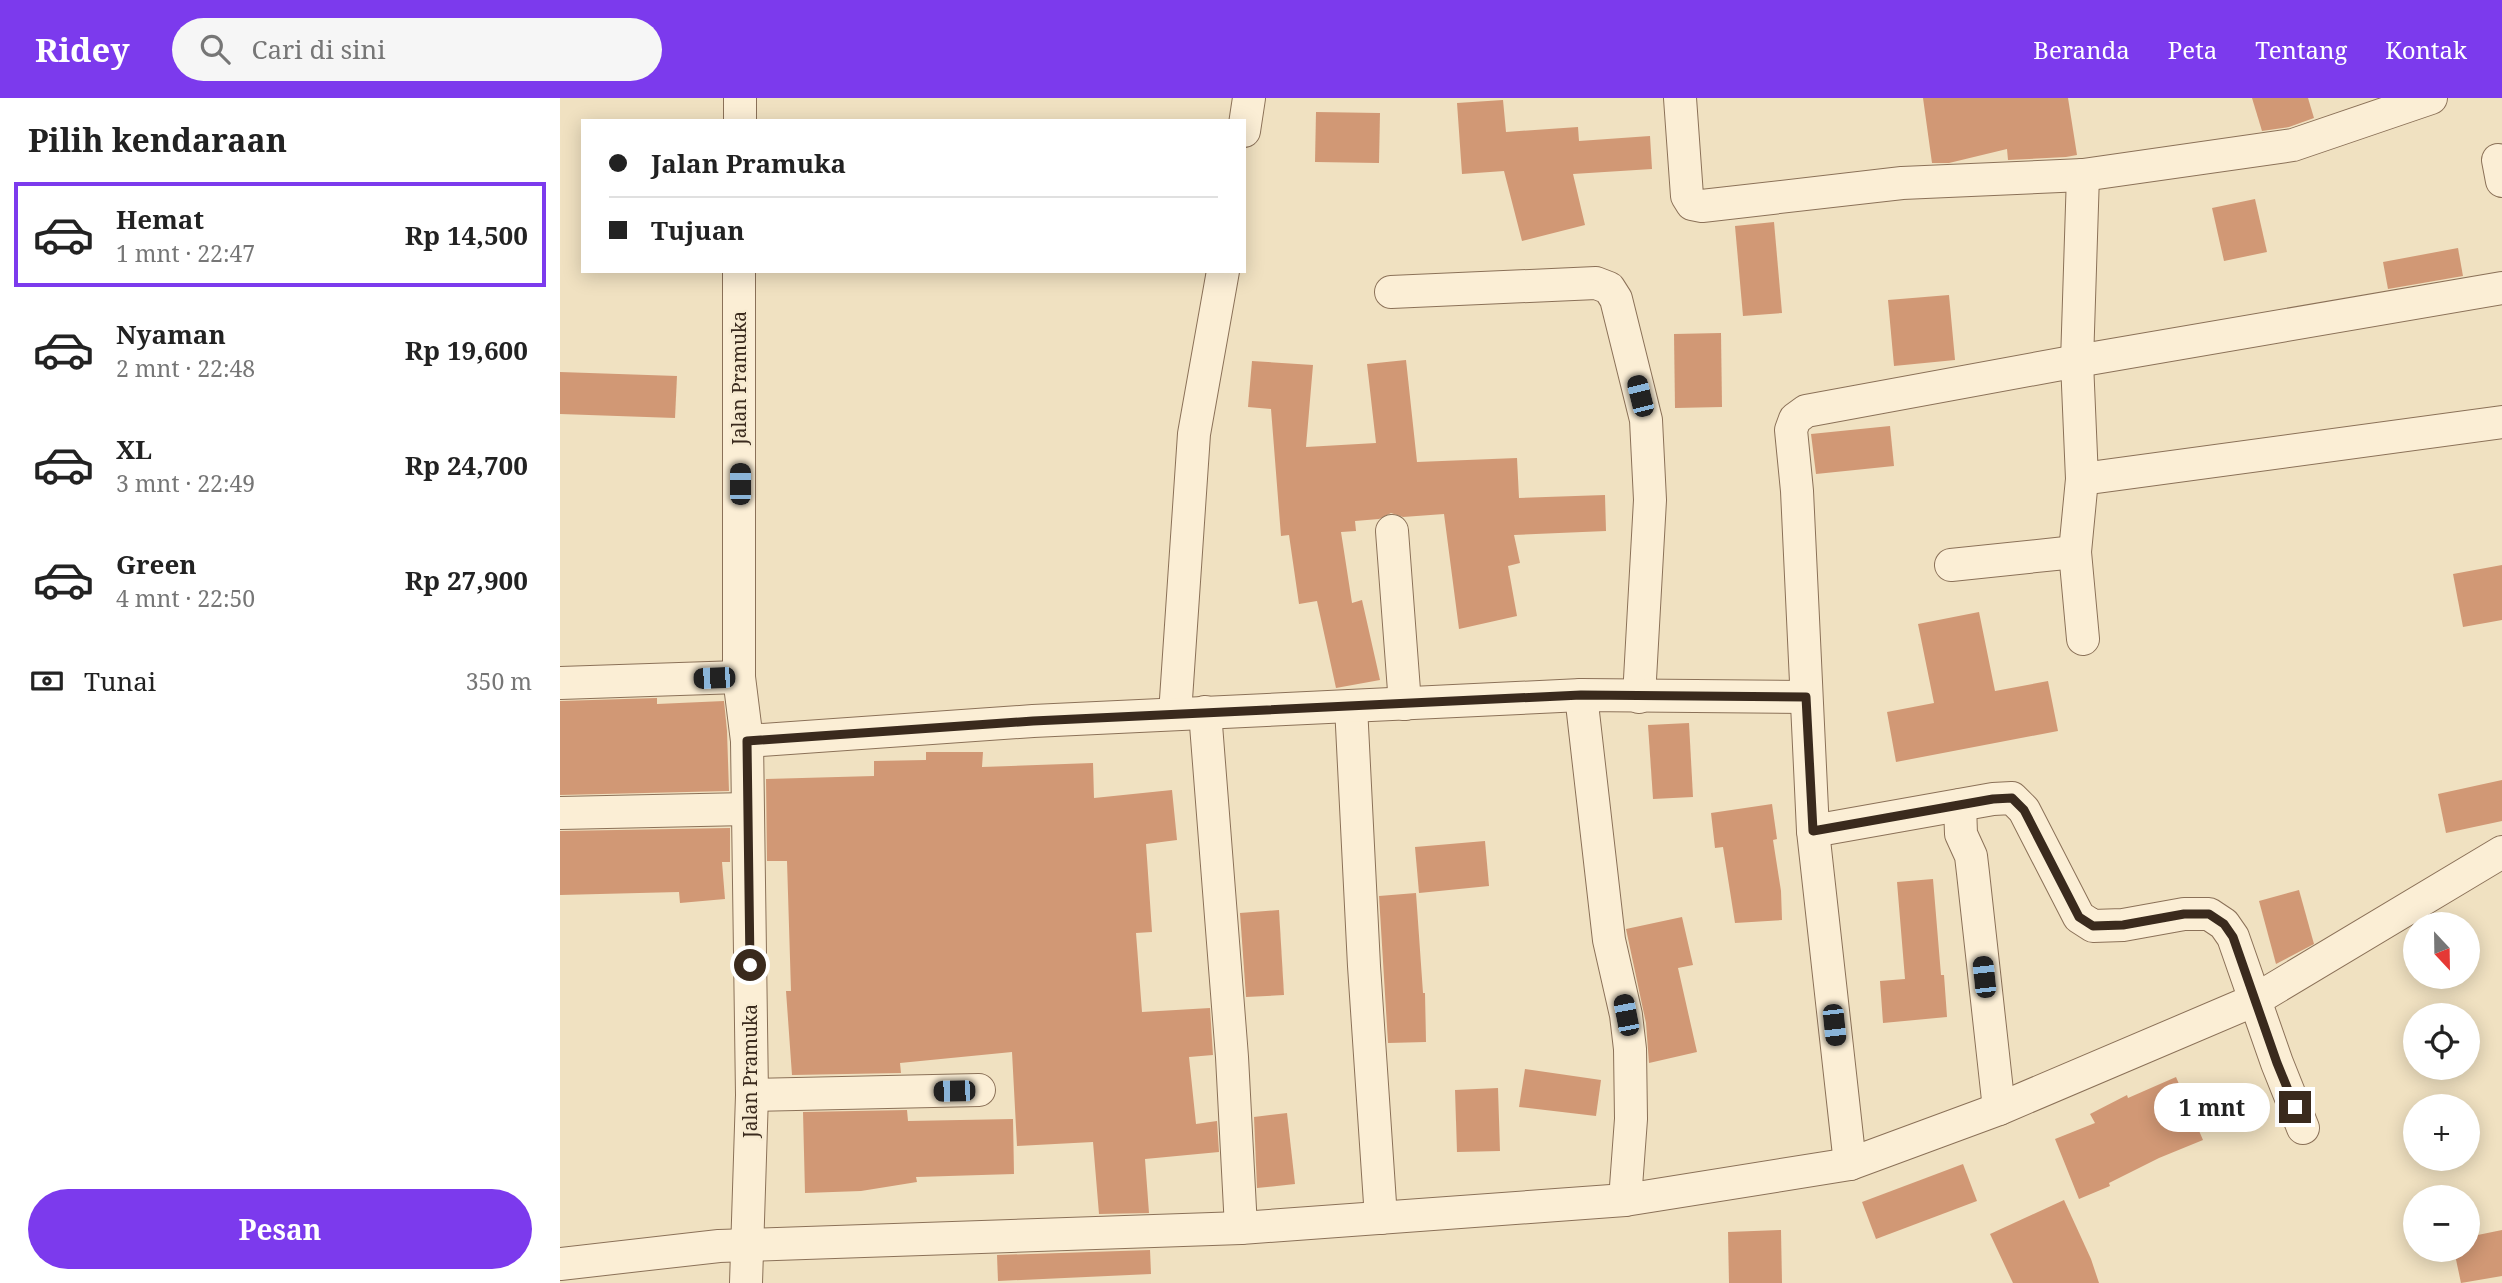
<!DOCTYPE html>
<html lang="id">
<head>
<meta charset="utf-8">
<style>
	:root { --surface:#fff; --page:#f6f6f6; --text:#222; --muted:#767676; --line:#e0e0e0; --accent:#7c3aed }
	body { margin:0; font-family:"Noto Serif",serif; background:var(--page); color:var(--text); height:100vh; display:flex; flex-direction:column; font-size:26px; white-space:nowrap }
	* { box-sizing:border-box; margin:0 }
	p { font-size:23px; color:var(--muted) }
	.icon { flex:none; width:38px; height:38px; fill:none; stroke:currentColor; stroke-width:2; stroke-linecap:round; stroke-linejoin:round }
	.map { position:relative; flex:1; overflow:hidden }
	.side { display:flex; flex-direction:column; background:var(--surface); width:560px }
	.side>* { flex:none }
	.hud { position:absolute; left:21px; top:21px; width:665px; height:154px; border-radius:0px; box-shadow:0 4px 18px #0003; display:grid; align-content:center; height:154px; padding:0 28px; background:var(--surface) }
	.needle { width:46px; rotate:158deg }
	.buttons { position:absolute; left:1843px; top:814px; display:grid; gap:14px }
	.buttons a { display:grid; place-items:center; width:77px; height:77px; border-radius:50%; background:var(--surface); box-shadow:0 4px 18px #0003; font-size:35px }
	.end { position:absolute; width:32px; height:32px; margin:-16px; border:9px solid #3a2a1d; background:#fff; box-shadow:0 0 0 4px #fff }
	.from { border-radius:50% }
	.bubble { position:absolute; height:49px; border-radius:24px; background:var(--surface); box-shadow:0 4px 18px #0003; font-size:23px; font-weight:700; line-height:49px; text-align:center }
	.car { position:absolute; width:21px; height:42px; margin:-21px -10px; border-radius:9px; box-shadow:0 0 5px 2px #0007; background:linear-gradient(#222 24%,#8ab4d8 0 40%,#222 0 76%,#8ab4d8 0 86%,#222 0) }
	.hud b { display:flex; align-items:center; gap:24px; height:66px; font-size:26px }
	.hud b+b { border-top:2px solid var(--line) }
	.hud i { width:18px; height:18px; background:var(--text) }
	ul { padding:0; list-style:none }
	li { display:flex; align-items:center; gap:21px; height:105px; margin:0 14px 10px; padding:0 14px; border:4px solid transparent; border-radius:0px }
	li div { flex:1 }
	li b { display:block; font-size:26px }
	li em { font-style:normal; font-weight:700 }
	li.selected { border-color:var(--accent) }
	li>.icon { width:63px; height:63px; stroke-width:1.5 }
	h2 { padding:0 28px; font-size:32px; line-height:84px }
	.pay { display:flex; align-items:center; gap:18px; height:77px; padding:0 28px; font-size:26px }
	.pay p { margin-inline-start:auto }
	.action { display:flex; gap:14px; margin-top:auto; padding:14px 28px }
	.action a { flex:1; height:80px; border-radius:42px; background:var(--accent); color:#fff; font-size:28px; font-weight:700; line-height:80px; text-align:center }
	header { display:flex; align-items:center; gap:42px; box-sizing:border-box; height:98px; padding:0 35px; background:var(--accent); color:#fff }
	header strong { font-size:33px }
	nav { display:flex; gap:38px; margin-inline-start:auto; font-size:24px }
	.search { width:490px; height:63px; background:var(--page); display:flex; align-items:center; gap:18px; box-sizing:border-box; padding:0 24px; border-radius:38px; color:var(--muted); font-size:26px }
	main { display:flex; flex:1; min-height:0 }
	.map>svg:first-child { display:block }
	.building { fill:#d19875 }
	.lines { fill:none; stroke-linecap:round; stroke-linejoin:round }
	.minor-casing { stroke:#8b7158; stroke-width:34 }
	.minor { stroke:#fbeed5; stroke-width:32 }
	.route { stroke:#3a2a1d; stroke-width:9 }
	.labels { text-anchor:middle; stroke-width:5; stroke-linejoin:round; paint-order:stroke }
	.street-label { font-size:19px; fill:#3a2a1d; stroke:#f7ebd1 }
</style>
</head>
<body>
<header>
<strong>Ridey</strong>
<div class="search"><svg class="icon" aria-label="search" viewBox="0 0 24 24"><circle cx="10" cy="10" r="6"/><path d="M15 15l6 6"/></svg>Cari di sini</div>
<nav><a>Beranda</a><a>Peta</a><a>Tentang</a><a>Kontak</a></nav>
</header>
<main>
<section class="side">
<h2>Pilih kendaraan</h2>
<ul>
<li class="selected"><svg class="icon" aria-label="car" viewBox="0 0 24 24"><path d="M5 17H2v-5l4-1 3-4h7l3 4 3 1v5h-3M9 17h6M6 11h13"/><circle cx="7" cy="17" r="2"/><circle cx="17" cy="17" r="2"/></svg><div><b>Hemat</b><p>1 mnt · 22:47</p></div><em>Rp 14,500</em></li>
<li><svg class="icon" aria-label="car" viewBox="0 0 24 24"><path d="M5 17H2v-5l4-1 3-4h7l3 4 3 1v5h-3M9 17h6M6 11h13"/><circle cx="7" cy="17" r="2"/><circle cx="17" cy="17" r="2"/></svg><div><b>Nyaman</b><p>2 mnt · 22:48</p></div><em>Rp 19,600</em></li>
<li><svg class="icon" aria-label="car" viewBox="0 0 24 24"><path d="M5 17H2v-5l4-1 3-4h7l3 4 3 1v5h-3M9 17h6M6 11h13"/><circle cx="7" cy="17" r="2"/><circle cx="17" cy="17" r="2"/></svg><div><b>XL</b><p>3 mnt · 22:49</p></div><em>Rp 24,700</em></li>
<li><svg class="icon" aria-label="car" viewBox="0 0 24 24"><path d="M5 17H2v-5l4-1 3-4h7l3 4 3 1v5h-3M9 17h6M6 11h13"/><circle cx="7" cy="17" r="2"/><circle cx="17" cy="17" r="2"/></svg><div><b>Green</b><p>4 mnt · 22:50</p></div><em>Rp 27,900</em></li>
</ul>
<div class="pay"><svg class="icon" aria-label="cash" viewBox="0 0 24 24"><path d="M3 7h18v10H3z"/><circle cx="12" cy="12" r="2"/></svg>Tunai<p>350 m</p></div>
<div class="action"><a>Pesan</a></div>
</section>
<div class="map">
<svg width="1942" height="1185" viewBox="0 0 1942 1185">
	<rect width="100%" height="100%" fill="#f0e1c1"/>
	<!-- building -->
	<g class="building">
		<path d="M 1363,0 L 1508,0 L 1517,57 L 1506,59 L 1448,62 L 1447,51 L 1389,65 L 1372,65 Z"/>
		<path d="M 1692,0 L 1748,0 L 1754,20 L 1729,29 L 1702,33 Z"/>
		<path d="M 943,2 L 946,34 L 1018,29 L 1019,43 L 1090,38 L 1092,71 L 1013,76 L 1025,127 L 962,143 L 944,73 L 902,76 L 897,5 Z"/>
		<path d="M 756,14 L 820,15 L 819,65 L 755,64 Z"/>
		<path d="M 1695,101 L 1707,154 L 1664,163 L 1652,110 Z"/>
		<path d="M 1214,124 L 1222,215 L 1183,218 L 1175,128 Z"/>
		<path d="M 1898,150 L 1903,178 L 1828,191 L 1823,164 Z"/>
		<path d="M 1389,197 L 1395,262 L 1334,268 L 1328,202 Z"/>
		<path d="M 1161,235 L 1162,309 L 1115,310 L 1114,236 Z"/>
		<path d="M 846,262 L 857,364 L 957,360 L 959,400 L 1045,397 L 1046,433 L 954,437 L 960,465 L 948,468 L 957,518 L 899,531 L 884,416 L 843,419 L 831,415 L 819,421 L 795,423 L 796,433 L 781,434 L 792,505 L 802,502 L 820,582 L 776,590 L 757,503 L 739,506 L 729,437 L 721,438 L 711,311 L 688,309 L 692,263 L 753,267 L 746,349 L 816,345 L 807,266 Z"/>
		<path d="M 0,274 L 117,278 L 115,320 L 0,316 Z"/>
		<path d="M 1330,328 L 1334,368 L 1256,376 L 1251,336 Z"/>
		<path d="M 1942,467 L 1942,522 L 1903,529 L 1893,476 Z"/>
		<path d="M 1419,514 L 1435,593 L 1488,583 L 1498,633 L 1336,664 L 1327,614 L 1374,605 L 1358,526 Z"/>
		<path d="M 97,600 L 97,606 L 164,603 L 167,633 L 169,693 L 0,697 L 0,603 Z"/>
		<path d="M 1129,625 L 1133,699 L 1093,701 L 1088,627 Z"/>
		<path d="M 366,654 L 423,654 L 422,669 L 533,665 L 534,700 L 612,692 L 617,742 L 586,746 L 592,834 L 576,835 L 582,914 L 650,910 L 653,957 L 629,959 L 636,1026 L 657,1023 L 659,1054 L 585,1061 L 589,1115 L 539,1116 L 533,1044 L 457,1048 L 452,954 L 340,965 L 341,975 L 232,977 L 226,893 L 231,893 L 227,763 L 207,763 L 206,681 L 314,678 L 314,663 L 366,662 Z"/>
		<path d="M 1942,682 L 1942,723 L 1886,735 L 1878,696 Z"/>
		<path d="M 1212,706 L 1217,741 L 1213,742 L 1221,793 L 1222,822 L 1175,825 L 1163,749 L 1155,750 L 1151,715 Z"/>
		<path d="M 170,730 L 170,764 L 162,764 L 165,801 L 120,805 L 119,794 L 0,797 L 0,733 Z"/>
		<path d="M 925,743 L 929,788 L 859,795 L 855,749 Z"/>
		<path d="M 1373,781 L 1381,877 L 1384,877 L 1387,919 L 1323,925 L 1320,883 L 1345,881 L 1337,784 Z"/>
		<path d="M 1739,792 L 1754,846 L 1716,866 L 1699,803 Z"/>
		<path d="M 856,795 L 863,895 L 865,895 L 866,944 L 828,945 L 819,798 Z"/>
		<path d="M 719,812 L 724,897 L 686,899 L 680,815 Z"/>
		<path d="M 1122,819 L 1133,867 L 1118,870 L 1137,954 L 1089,965 L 1086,925 L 1066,831 Z"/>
		<path d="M 965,971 L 1041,982 L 1036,1018 L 959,1009 Z"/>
		<path d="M 1616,979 L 1643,1042 L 1599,1060 L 1549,1085 L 1550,1088 L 1519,1101 L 1495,1041 L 1535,1025 L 1530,1016 L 1567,997 L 1568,1000 Z"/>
		<path d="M 938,990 L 940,1053 L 897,1054 L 895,992 Z"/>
		<path d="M 347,1012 L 348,1023 L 453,1021 L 454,1076 L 356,1079 L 357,1084 L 301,1093 L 245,1095 L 243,1014 Z"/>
		<path d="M 727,1015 L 735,1086 L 697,1090 L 694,1019 Z"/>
		<path d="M 1403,1066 L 1417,1103 L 1316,1141 L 1302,1104 Z"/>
		<path d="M 1504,1102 L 1531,1161 L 1539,1185 L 1453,1185 L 1430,1136 Z"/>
		<path d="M 1221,1132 L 1222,1185 L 1169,1185 L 1168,1134 Z"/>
		<path d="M 1942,1132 L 1942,1178 L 1901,1185 L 1894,1152 L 1908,1152 L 1908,1139 Z"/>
		<path d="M 590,1152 L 591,1176 L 438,1183 L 437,1157 Z"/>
	</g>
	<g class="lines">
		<!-- minor casing -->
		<g class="minor-casing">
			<g id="minor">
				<path d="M 1120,0 L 1127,98 L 1132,106 L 1142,108 L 1342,85 L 1523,77 L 1733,47 L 1871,0"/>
				<path d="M 180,23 L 180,0"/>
				<path d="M 684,33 L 689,0"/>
				<path d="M 1938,62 L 1942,83"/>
				<path d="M 1523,77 L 1517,264 L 1522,381 L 1515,454 L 1523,541"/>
				<path d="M 179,173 L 179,579 L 187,643 L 192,997 L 186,1185"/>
				<path d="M 831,194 L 1036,185 L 1049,190 L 1056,201 L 1086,322 L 1090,402 L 1079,599"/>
				<path d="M 1522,381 L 1942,324"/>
				<path d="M 832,433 L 845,606"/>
				<path d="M 1391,467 L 1515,454"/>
				<path d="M 0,585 L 179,579"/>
				<path d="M 1021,597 L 1049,842 L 1066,917 L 1070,951 L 1071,1021 L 1065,1102"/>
				<path d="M 791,608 L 804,868 L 821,1120"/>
				<path d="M 645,614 L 672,959 L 681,1130"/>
				<path d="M 615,616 L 634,336 L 663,173"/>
				<path d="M 187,643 L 473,623 L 1021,597 L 1246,599"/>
				<path d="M 1400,707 L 1401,736 L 1411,758 L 1413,775 L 1439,1011"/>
				<path d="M 0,715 L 187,711"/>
				<path d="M 1253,733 L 1433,701 L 1452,700 L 1464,712 L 1519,819 L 1533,828 L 1563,827 L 1624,816 L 1649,816 L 1664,826 L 1673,839 L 1717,965 L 1743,1030"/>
				<path d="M 192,997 L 419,992"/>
				<path d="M 1290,1066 L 1253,733 L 1237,393 L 1231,332 L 1235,321 L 1246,313 L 1523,262 L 1942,190"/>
				<path d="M 0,1166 L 159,1148 L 681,1130 L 1065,1102 L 1290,1066 L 1439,1011 L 1695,902 L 1942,754"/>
			</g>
		</g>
		<!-- minor -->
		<use href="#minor" class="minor"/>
	</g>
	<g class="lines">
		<!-- route -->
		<path class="route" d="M 190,867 L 187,643 L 473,623 L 1021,597 L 1246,599 L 1253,733 L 1433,701 L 1452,700 L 1464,712 L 1519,819 L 1533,828 L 1563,827 L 1624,816 L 1649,816 L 1664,826 L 1673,839 L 1717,965 L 1735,1009"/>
	</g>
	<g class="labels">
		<!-- street labels -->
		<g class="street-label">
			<text transform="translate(179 280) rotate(-90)" y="7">Jalan Pramuka</text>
			<text transform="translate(190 973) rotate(-90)" y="7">Jalan Pramuka</text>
		</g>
	</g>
</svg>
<div class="buttons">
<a><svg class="needle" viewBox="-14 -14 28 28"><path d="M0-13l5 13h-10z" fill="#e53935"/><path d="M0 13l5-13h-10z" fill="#767676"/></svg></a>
<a><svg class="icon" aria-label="locate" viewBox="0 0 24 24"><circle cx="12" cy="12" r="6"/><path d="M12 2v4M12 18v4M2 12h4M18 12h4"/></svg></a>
<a>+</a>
<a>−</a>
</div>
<i class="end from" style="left:190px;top:867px"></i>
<i class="end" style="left:1735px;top:1009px"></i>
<div class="bubble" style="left:1594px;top:985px;width:116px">1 mnt</div>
<i class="car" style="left:1080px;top:298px;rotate:346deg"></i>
<i class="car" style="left:180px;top:386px;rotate:0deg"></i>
<i class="car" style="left:154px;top:580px;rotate:268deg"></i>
<i class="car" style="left:1424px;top:879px;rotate:354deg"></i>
<i class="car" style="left:1066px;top:917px;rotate:349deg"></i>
<i class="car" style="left:1274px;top:927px;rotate:174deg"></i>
<i class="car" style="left:394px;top:993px;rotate:269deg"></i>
<div class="hud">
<b><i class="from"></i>Jalan Pramuka</b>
<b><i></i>Tujuan</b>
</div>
</div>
</main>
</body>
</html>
